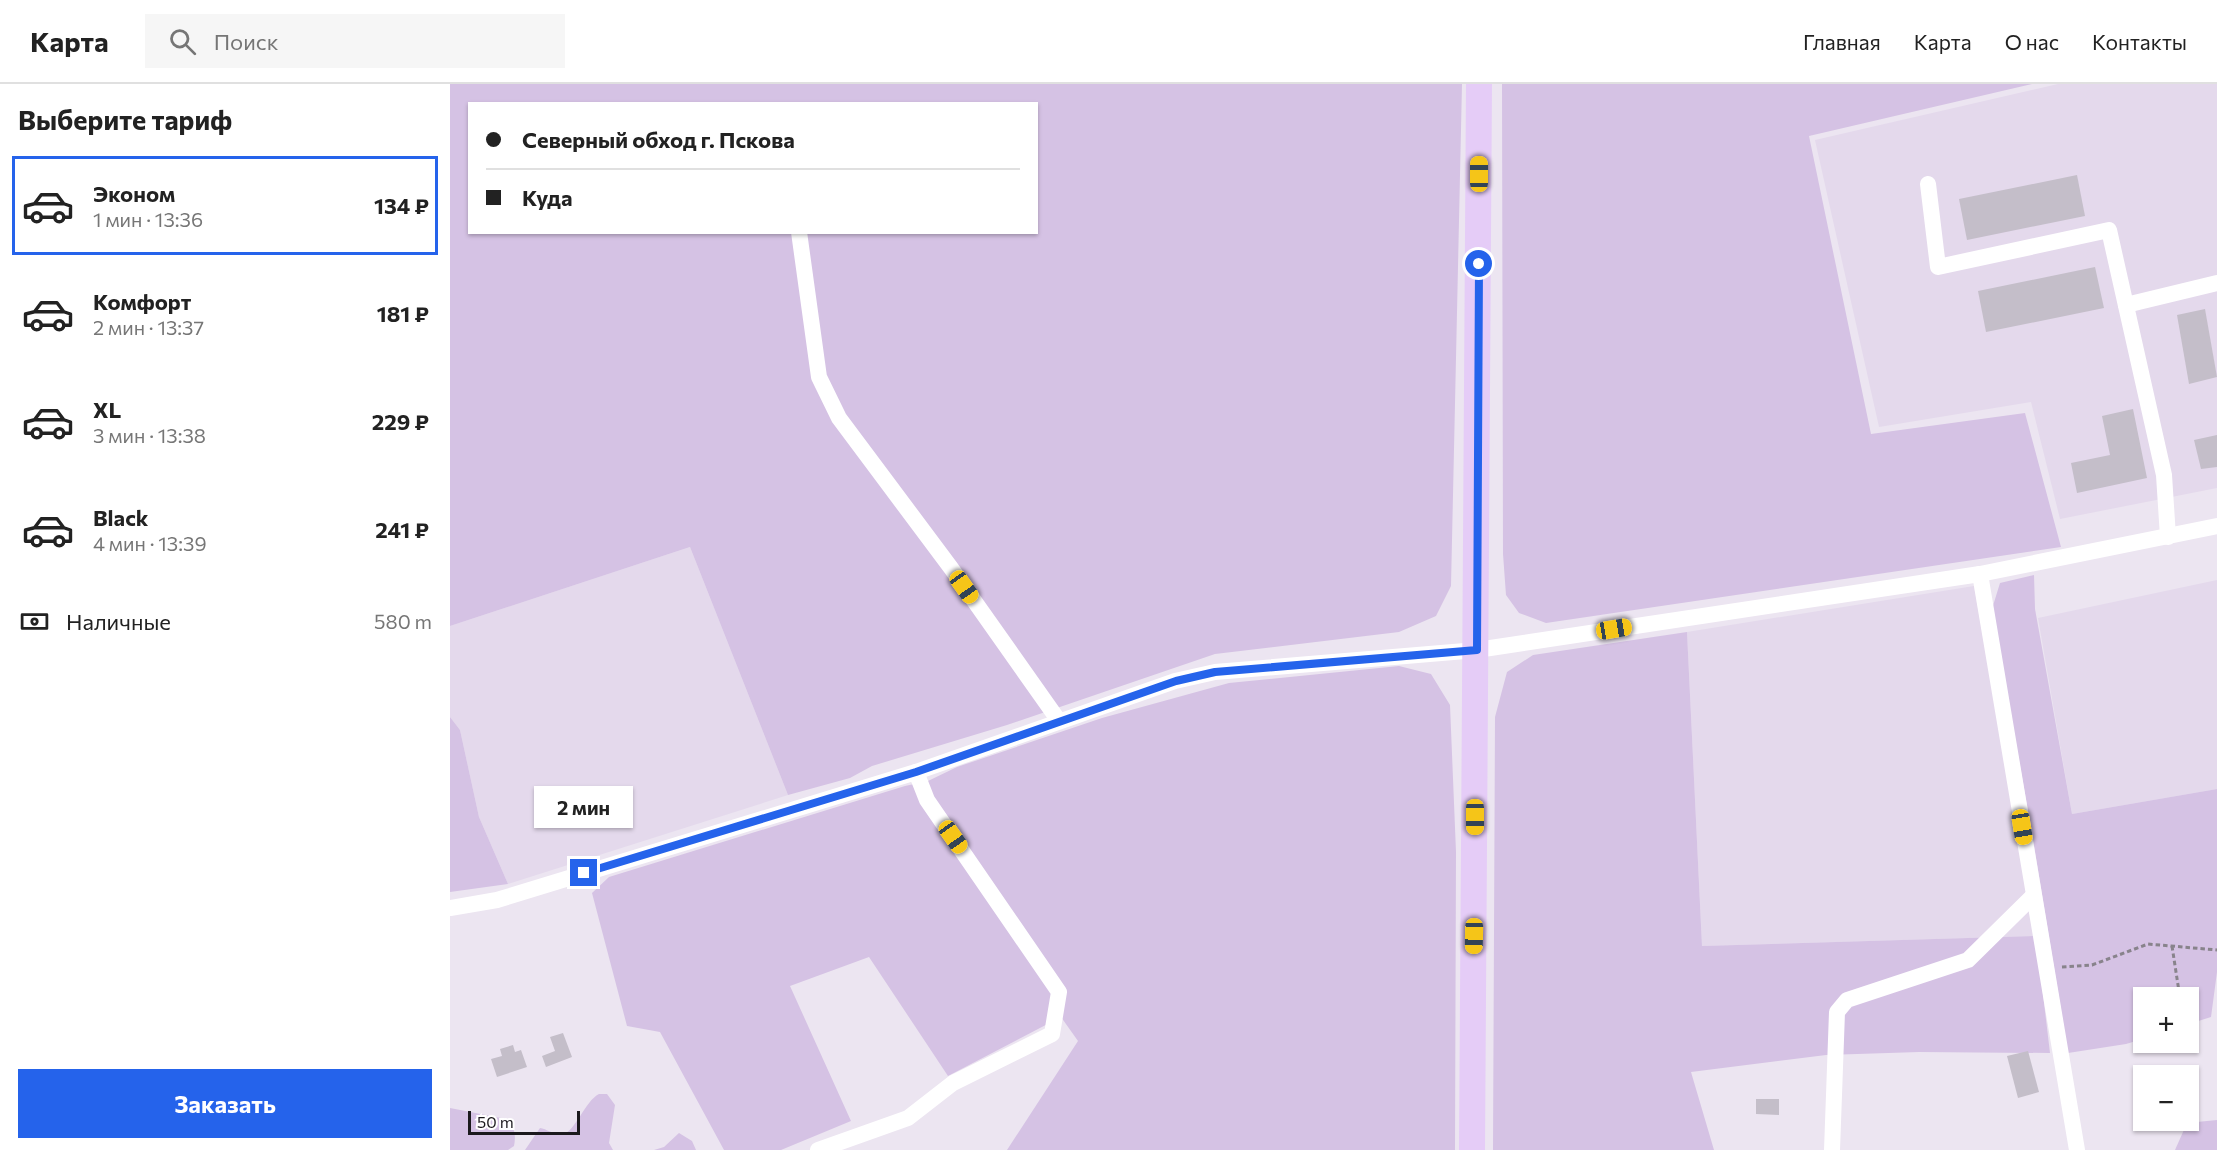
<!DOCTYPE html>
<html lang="ru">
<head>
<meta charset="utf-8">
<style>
	:root { --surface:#fff; --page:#f6f6f6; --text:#222; --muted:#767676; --line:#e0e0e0; --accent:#2563eb }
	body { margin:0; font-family:Commissioner,sans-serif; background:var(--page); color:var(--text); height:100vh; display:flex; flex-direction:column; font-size:22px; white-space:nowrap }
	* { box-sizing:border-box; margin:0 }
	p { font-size:20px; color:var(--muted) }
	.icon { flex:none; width:33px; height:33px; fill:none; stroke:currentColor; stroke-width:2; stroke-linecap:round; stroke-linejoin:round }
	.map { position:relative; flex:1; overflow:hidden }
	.drawer { display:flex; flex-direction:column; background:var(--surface); width:450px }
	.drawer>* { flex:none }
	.hud { position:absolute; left:18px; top:18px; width:570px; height:132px; border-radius:0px; box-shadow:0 2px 4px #0004; display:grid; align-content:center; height:132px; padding:0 18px; background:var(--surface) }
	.controls { position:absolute; left:1683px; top:903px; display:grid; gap:12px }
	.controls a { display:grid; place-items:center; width:66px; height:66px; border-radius:0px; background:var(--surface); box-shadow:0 2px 4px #0004; font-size:30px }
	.scale { position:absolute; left:18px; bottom:15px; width:112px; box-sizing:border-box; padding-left:6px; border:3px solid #1b191d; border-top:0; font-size:16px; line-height:21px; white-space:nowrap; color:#1b191d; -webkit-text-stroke:4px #fff; paint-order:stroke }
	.end { position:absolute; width:27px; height:27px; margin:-14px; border:8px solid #2563eb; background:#fff; box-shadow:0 0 0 3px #fff }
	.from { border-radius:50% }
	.bubble { position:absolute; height:42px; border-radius:0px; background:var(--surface); box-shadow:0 2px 4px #0004; font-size:20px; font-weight:700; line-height:42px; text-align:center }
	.car { position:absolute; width:18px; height:36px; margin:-18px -9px; border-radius:8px; box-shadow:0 0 4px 2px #0007; background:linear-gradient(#f5c518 24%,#345 0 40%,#f5c518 0 76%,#345 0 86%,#f5c518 0) }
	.hud b { display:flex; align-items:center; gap:21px; height:57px; font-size:22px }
	.hud b+b { border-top:2px solid var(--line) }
	.hud i { width:15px; height:15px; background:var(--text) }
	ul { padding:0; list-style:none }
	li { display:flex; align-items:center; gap:18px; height:99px; margin:0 12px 9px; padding:0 6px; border:3px solid transparent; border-radius:0px }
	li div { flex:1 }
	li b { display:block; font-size:22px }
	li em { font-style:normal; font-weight:700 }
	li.current { border-color:var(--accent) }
	li>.icon { width:54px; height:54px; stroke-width:1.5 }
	h2 { padding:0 18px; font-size:27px; line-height:72px }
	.pay { display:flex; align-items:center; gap:15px; height:66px; padding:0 18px; font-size:22px }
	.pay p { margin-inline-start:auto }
	.primary-button { display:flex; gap:12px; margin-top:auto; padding:12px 18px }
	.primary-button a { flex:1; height:69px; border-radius:0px; background:var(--accent); color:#fff; font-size:24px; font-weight:700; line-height:69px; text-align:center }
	header { display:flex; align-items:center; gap:36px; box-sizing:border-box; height:84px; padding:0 30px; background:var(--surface); border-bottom:2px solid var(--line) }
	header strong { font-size:28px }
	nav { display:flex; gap:33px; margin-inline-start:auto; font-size:21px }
	.search { width:420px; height:54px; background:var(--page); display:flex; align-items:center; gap:15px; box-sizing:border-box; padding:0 21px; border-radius:0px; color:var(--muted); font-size:22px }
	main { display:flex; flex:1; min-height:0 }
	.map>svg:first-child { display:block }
	.built { fill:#e4d9ec }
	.green { fill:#d5c2e4; fill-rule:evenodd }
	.building { fill:#c4bec9 }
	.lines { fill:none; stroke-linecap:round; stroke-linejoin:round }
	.path { stroke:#88838b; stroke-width:3; stroke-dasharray:4.5 3; stroke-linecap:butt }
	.minor { stroke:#fff; stroke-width:16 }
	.highway { stroke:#e5ccf7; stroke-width:26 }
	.route { stroke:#2563eb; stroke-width:8 }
</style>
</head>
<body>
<header>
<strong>Карта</strong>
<div class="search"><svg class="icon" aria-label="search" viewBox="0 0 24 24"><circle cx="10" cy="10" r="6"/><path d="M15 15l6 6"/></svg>Поиск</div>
<nav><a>Главная</a><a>Карта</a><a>О нас</a><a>Контакты</a></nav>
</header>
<main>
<section class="drawer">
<h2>Выберите тариф</h2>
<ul>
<li class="current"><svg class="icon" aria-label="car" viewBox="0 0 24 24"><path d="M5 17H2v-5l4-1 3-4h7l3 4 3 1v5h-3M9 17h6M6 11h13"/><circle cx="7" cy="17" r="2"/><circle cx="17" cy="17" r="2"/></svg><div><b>Эконом</b><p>1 мин · 13:36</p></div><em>134 ₽</em></li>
<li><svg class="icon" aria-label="car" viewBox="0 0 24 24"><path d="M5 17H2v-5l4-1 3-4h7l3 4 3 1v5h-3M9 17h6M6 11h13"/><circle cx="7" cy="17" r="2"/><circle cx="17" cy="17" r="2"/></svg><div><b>Комфорт</b><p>2 мин · 13:37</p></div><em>181 ₽</em></li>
<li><svg class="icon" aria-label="car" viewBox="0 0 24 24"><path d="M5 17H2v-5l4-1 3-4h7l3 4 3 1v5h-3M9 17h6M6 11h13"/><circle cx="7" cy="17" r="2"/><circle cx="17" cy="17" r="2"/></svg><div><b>XL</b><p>3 мин · 13:38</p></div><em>229 ₽</em></li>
<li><svg class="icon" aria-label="car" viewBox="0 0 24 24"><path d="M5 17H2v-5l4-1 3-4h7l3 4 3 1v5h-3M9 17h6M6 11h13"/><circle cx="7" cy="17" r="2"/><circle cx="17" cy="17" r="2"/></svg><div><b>Black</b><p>4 мин · 13:39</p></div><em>241 ₽</em></li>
</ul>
<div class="pay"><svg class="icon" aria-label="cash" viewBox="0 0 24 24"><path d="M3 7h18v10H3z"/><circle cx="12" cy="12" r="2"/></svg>Наличные<p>580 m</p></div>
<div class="primary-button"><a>Заказать</a></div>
</section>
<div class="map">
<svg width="1767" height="1066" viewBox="0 0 1767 1066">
	<rect width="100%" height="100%" fill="#ece5f1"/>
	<!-- built -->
	<g class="built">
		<path d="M 1608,0 L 1767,0 L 1767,404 L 1610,435 L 1581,318 L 1429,343 L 1365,56 Z"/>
		<path d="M 240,463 L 338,711 L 58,800 L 29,733 L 10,646 L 0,633 L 0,542 Z"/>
		<path d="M 1767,496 L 1767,705 L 1622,730 L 1588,534 Z"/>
		<path d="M 1524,502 L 1586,852 L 1252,862 L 1237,548 Z"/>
	</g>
	<!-- green -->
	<g class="green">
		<path d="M 0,0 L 1012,0 L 1001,502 L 986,532 L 949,548 L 765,570 L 557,641 L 422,682 L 400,694 L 338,711 L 240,463 L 0,542 ZM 20,20 L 586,20 L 586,148 L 20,148 Z"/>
		<path d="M 1052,0 L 1582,0 L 1359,52 L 1421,350 L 1575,329 L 1611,463 L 1096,539 L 1069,529 L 1056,511 L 1053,470 Z"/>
		<path d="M 1584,491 L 1585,525 L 1622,730 L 1767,705 L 1767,888 L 1761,933 L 1739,940 L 1738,914 L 1694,914 L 1693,955 L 1676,960 L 1618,969 L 1582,749 L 1542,525 L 1550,499 Z"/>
		<path d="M 1237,548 L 1252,862 L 1586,852 L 1600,969 L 1469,968 L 1376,971 L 1241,988 L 1264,1066 L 1043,1066 L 1045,633 L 1057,588 L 1083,571 Z"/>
		<path d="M 949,582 L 981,590 L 1000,621 L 1006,768 L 1005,1066 L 557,1066 L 628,957 L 611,933 L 498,992 L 419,873 L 340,902 L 401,1037 L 331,1066 L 274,1066 L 210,948 L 177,942 L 142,809 L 159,793 L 455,702 L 478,697 L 507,683 L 652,634 L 779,599 Z"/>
		<path d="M 0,633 L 10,646 L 29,733 L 58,800 L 0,808 Z"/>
		<path d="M 149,1010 L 157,1010 L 165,1021 L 159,1059 L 163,1066 L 75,1066 L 90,1044 C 97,1045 106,1052 113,1050 C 125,1048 135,1017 149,1010 Z"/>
		<path d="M 0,1024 L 56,1035 C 65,1042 66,1052 64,1062 L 58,1066 L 0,1066 Z"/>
		<path d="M 1767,1036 L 1767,1066 L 1725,1066 L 1737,1039 Z"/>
		<path d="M 229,1049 L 242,1057 L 246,1066 L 204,1066 L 214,1063 Z"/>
	</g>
	<!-- building -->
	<g class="building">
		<path d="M 1627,91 L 1635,132 L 1517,156 L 1509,115 Z"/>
		<path d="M 1645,183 L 1654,224 L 1536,248 L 1528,207 Z"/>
		<path d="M 1755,225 L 1767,293 L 1739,300 L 1727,231 Z"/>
		<path d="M 1683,325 L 1697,394 L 1627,409 L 1621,379 L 1660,371 L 1652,332 Z"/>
		<path d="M 1767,351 L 1767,383 L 1751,385 L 1744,356 Z"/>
		<path d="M 113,949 L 122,973 L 96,983 L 92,972 L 105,967 L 100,953 Z"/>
		<path d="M 63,961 L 65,968 L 71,966 L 77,983 L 47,993 L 41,975 L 52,972 L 50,965 Z"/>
		<path d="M 1578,967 L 1589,1008 L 1568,1014 L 1557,972 Z"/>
		<path d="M 1306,1015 L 1329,1015 L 1329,1031 L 1306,1030 Z"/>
	</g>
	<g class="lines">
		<!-- path -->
		<g class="path">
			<path d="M 1722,862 L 1730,914"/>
			<path d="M 1612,883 L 1642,881 L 1698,860 L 1767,866"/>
			<path d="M 1738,951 L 1740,957"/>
		</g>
		<!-- minor -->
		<g class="minor">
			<path d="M 1478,100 L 1488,183 L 1659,146 L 1714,391 L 1718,453"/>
			<path d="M 349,148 L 369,293 L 389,334 L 501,484 L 609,637"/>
			<path d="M 1676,221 L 1767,199"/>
			<path d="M 1530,490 L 1627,1066"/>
			<path d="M 0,824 L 47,816 L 466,688 L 725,597 L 765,588 L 1027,566 L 1530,490 L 1767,442"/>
			<path d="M 368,1066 L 458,1034 L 503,999 L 602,950 L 609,908 L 477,716 L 466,688"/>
			<path d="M 1382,1066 L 1387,928 L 1397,916 L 1518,876 L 1583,812"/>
		</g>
		<!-- highway -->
		<path class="highway" d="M 1022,1066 L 1029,0"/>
	</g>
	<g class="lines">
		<!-- route -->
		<path class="route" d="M 134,789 L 466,688 L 726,597 L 765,588 L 1027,566 L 1029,180"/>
	</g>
</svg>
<div class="controls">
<a>+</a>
<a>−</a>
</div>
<div class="scale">50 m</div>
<i class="end from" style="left:1029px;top:180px"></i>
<i class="end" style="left:134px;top:789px"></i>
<div class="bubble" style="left:84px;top:702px;width:99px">2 мин</div>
<i class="car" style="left:1029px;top:90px;rotate:0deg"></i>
<i class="car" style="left:514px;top:503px;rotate:145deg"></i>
<i class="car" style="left:1164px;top:545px;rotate:81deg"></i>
<i class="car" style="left:1025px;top:733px;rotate:180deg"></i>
<i class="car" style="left:1572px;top:743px;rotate:171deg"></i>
<i class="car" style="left:503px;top:753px;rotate:145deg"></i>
<i class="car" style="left:1024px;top:852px;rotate:181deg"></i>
<div class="hud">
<b><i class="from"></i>Северный обход г. Пскова</b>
<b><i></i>Куда</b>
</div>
</div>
</main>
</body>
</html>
